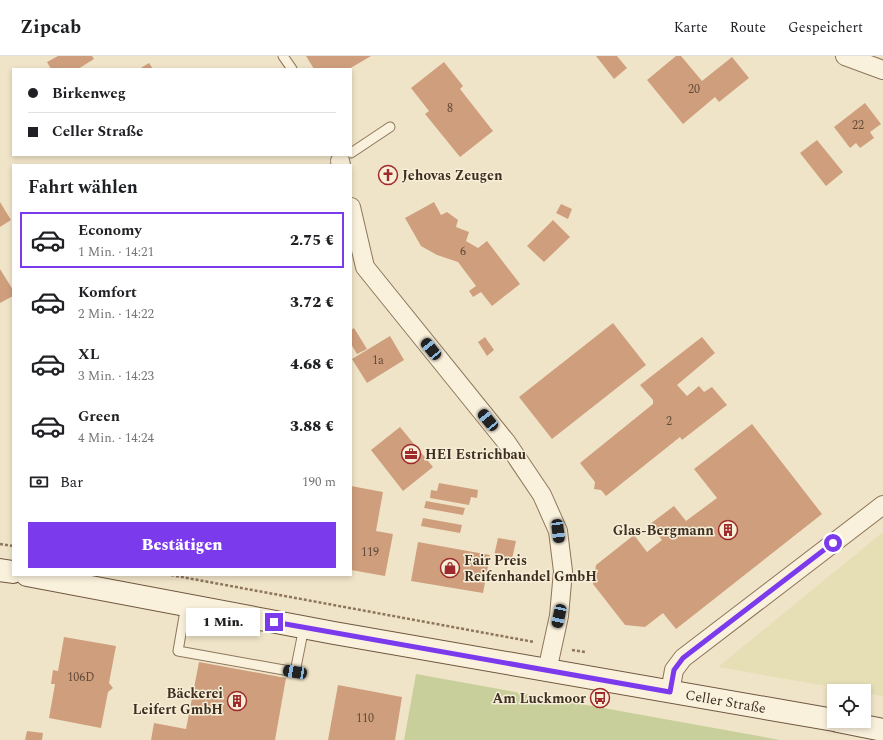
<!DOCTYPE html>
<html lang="de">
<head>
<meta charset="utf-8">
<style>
	:root { --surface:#fff; --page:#f2f2f2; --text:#202124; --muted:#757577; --line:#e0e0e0; --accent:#7c3aed }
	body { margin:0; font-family:Spectral,serif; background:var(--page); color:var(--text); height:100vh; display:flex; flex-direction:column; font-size:15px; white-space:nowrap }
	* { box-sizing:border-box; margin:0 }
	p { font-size:13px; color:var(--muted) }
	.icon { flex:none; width:22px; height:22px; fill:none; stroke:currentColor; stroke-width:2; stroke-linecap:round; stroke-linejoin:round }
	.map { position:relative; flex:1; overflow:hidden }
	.drawer { position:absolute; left:12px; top:108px; width:340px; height:412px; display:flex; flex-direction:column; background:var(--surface); border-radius:0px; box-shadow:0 2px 6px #0003 }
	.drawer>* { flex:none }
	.hud { position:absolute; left:12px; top:12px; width:340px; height:88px; border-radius:0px; box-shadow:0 2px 6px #0003; display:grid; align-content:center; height:88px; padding:0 16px; background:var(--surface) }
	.tools { position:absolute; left:827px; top:628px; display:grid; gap:8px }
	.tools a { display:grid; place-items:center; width:44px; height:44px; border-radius:0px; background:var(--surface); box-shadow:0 2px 6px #0003; font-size:20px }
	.end { position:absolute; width:18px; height:18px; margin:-9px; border:5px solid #7c3aed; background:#fff; box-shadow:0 0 0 2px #fff }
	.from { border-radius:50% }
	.bubble { position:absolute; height:28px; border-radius:0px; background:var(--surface); box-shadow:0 2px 6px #0003; font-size:13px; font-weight:800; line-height:28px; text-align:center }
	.car { position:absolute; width:12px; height:24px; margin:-12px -6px; border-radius:5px; box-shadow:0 0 3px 1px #0007; background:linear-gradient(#222 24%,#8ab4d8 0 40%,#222 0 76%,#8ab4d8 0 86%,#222 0) }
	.hud b { display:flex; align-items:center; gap:14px; height:38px; font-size:15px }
	.hud b+b { border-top:1px solid var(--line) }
	.hud i { width:10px; height:10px; background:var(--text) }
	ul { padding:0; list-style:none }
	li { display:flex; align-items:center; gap:12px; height:56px; margin:0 8px 6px; padding:0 8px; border:2px solid transparent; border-radius:0px }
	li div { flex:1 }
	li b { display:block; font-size:15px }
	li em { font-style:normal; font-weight:800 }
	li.active { border-color:var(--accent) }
	li>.icon { width:36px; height:36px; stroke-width:1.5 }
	h2 { padding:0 16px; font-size:18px; line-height:48px }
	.pay { display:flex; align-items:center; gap:10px; height:44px; padding:0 16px; font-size:15px }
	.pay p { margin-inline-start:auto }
	.button { display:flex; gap:8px; margin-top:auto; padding:8px 16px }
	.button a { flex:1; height:46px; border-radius:0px; background:var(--accent); color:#fff; font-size:16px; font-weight:800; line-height:46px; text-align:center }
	header { display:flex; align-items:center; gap:24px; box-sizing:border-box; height:56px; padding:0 20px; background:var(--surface); border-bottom:1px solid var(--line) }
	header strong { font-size:19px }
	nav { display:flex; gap:22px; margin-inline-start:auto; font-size:14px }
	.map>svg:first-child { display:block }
	.farmland { fill:#e6deb5 }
	.green { fill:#c9cf9b }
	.building { fill:#cf9f7d }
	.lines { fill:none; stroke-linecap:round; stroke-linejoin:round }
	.lane-casing { stroke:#8d765c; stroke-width:11 }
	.street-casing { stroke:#8d765c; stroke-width:20 }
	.secondary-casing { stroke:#6f573f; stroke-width:24 }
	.path { stroke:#8d765c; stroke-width:2.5; stroke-dasharray:3 2; stroke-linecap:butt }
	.lane { stroke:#faf1dc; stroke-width:9 }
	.street { stroke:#faf1dc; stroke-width:18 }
	.secondary { stroke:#faf1dc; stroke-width:22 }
	.route { stroke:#7c3aed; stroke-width:5 }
	.labels { text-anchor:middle; stroke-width:3; stroke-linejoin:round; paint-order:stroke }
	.number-label { font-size:12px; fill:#624a37 }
	.poi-label { font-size:14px; font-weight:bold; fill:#3d2e20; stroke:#f7eed8; text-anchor:start }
	.street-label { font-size:14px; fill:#3d2e20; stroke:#f7eed8 }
</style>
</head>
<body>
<header>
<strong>Zipcab</strong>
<nav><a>Karte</a><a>Route</a><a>Gespeichert</a></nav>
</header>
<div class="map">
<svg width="883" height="684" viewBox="0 0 883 684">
	<rect width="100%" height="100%" fill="#f0e4c8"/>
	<!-- farmland -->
	<path class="farmland" d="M 883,476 L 883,640 L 718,611 Z"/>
	<!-- green -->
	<path class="green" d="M 416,618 L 780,684 L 404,684 Z"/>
	<!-- building -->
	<g class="building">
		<path d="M 58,0 L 92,0 L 94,3 L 78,13 L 51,13 L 47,6 Z"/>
		<path d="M 306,0 L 371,0 L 349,13 L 314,13 Z"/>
		<path d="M 596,0 L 617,0 L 627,12 L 614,23 Z"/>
		<path d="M 676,0 L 681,0 L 702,25 L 732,1 L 749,22 L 719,46 L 715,41 L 683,68 L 647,24 Z"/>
		<path d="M 444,6 L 463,30 L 460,33 L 493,75 L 460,101 L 425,58 L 429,55 L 411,32 Z"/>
		<path d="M 149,7 L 153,13 L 139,13 Z"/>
		<path d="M 865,47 L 881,68 L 870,76 L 874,82 L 860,92 L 856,87 L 850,92 L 834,71 Z"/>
		<path d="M 817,84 L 843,116 L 826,130 L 800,97 Z"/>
		<path d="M 0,146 L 11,164 L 0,171 Z"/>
		<path d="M 434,146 L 441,159 L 447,156 L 458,164 L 456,171 L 469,176 L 466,185 L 478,192 L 487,185 L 520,228 L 492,250 L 481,236 L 473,241 L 469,235 L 476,230 L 458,206 L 437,199 L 421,190 L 405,162 Z"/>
		<path d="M 561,148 L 572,153 L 568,163 L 556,157 Z"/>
		<path d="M 553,164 L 570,181 L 544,206 L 527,190 Z"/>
		<path d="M 0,213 L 13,234 L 13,240 L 0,247 Z"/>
		<path d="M 613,267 L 646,309 L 552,383 L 519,341 Z"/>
		<path d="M 354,272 L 367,293 L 357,298 L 351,288 L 351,274 Z"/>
		<path d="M 390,280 L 404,304 L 367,327 L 352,303 Z"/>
		<path d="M 485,281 L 494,294 L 487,300 L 478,286 Z"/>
		<path d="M 702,281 L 715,297 L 677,329 L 687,340 L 699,330 L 704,336 L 712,331 L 727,349 L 682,384 L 680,381 L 606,440 L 601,434 L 594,433 L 595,426 L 580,407 L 653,348 L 653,344 L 640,329 Z"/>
		<path d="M 752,368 L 822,458 L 676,573 L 663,557 L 645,571 L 625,569 L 593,528 L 596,509 L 634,479 L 647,496 L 662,484 L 650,468 L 674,450 L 686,465 L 717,442 L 694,413 Z"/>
		<path d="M 400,371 L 433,411 L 403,435 L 371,394 Z"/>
		<path d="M 439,427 L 478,434 L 477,442 L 471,441 L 469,449 L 430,442 L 431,434 L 437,435 Z"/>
		<path d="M 351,430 L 383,436 L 376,475 L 393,478 L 385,520 L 351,514 Z"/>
		<path d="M 426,445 L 465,452 L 463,459 L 424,452 Z"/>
		<path d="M 423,462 L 462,469 L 460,477 L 421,470 Z"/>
		<path d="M 498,482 L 516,485 L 512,503 L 494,500 Z"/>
		<path d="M 418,486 L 490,499 L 483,537 L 411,525 Z"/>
		<path d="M 64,581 L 116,590 L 109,627 L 113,632 L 108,636 L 101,672 L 49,662 L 55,628 L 51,628 L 53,614 L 58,615 Z"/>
		<path d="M 199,606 L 286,622 L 275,684 L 151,684 L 154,667 L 186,673 Z"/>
		<path d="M 338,629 L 402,641 L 395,684 L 328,684 Z"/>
		<path d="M 27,675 L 43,677 L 42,684 L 25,684 Z"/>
	</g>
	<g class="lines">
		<!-- lane casing -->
		<g class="lane-casing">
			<g id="lane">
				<path d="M 283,0 L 292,13"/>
				<path d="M 351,97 L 390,71"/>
				<path d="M 186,549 L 178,595 L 295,616 L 304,571"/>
			</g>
		</g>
		<!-- street casing -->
		<g class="street-casing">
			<g id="street">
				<path d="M 845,0 L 883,14"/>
				<path d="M 340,105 L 341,109"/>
				<path d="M 351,151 L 365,211 L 507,387 L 542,439 L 558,475 L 563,515 L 559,560 L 547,615"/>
				<path d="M 670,636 L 674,614 L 683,602 L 883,449"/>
			</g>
		</g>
		<!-- secondary casing -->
		<g class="secondary-casing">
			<g id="secondary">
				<path d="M 0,514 L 13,516"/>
				<path id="s1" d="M 27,519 L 334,577 L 834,664"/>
				<path d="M 838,665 L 883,674"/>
			</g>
		</g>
		<!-- path -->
		<g class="path">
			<path d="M 0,488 L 13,490"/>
			<path d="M 171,519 L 534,586"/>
			<path d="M 572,594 L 585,596"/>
		</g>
		<!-- lane -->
		<use href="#lane" class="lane"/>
		<!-- street -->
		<use href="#street" class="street"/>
		<!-- secondary -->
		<use href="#secondary" class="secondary"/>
	</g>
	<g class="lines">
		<!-- route -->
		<path class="route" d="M 274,566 L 670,636 L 674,614 L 683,602 L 833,487"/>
	</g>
	<!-- icons -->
	<defs>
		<g id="church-ring" transform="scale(1)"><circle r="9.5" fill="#f7eed8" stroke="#9e2a2b" stroke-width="1.5"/><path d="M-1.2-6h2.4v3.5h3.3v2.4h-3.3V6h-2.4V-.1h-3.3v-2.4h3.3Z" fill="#9e2a2b"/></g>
		<g id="office-ring" transform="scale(1)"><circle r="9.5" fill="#f7eed8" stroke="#9e2a2b" stroke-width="1.5"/><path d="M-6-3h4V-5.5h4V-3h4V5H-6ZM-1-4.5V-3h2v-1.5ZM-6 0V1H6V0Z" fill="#9e2a2b"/></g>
		<g id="building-ring" transform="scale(1)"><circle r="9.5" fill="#f7eed8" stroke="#9e2a2b" stroke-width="1.5"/><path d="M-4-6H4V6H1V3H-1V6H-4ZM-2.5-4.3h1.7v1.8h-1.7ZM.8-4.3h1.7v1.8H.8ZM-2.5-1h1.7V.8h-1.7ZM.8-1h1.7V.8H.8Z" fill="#9e2a2b"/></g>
		<g id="shop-ring" transform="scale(1)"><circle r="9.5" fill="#f7eed8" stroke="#9e2a2b" stroke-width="1.5"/><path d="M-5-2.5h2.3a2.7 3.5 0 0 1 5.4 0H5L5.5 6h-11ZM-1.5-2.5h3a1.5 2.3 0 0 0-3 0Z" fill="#9e2a2b"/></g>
		<g id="bus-ring" transform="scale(1)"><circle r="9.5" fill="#f7eed8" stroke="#9e2a2b" stroke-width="1.5"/><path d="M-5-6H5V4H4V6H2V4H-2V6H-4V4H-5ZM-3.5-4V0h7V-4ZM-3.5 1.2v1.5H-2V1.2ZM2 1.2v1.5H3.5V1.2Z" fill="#9e2a2b"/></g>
	</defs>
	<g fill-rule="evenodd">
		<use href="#church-ring" x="388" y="119"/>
		<use href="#office-ring" x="411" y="398"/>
		<use href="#building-ring" x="728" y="474"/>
		<use href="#shop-ring" x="450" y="512"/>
		<use href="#bus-ring" x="600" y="642"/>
		<use href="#building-ring" x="237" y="645"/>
	</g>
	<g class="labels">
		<!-- number labels -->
		<g class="number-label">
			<text x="694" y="37">20</text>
			<text x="450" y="56">8</text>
			<text x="858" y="73">22</text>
			<text x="463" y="199">6</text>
			<text x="378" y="308">1a</text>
			<text x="669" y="369">2</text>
			<text x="370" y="500">119</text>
			<text x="81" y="625">106D</text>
			<text x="365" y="666">110</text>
		</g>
		<!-- poi labels -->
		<g class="poi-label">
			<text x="402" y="124">Jehovas Zeugen</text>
			<text x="425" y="403">HEI Estrichbau</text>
			<text x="714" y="479" text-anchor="end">Glas-Bergmann</text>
			<text x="464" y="509">Fair Preis<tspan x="464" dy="16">Reifenhandel GmbH</tspan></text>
			<text x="223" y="642" text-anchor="end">Bäckerei<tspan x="223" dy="16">Leifert GmbH</tspan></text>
			<text x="586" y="647" text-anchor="end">Am Luckmoor</text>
		</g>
		<!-- street labels -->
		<g class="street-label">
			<text dy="5" stroke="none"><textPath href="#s1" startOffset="710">Celler Straße</textPath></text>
		</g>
	</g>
</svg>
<div class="tools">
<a><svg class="icon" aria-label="locate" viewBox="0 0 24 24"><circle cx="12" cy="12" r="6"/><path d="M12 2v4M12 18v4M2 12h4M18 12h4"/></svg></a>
</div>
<i class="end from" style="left:833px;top:487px"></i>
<i class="end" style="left:274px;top:566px"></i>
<div class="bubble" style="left:186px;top:552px;width:74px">1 Min.</div>
<i class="car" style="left:431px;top:293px;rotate:321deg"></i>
<i class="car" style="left:488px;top:364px;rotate:321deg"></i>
<i class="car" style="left:558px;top:475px;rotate:173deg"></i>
<i class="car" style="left:559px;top:560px;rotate:192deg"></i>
<i class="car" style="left:295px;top:616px;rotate:280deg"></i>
<div class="hud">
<b><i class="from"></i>Birkenweg</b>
<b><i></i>Celler Straße</b>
</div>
<section class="drawer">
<h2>Fahrt wählen</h2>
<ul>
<li class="active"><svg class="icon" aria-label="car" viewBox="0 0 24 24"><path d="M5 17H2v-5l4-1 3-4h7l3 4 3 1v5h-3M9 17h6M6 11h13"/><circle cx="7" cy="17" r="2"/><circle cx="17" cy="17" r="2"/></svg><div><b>Economy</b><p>1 Min. · 14:21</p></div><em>2.75 €</em></li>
<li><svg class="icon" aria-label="car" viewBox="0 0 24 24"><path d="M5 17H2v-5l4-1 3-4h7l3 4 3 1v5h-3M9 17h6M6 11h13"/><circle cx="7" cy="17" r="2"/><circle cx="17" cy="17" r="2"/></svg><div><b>Komfort</b><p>2 Min. · 14:22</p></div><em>3.72 €</em></li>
<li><svg class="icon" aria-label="car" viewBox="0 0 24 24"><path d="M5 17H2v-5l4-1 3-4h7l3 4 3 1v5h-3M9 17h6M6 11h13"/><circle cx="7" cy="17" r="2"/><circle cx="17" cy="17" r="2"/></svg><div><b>XL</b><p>3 Min. · 14:23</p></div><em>4.68 €</em></li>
<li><svg class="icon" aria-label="car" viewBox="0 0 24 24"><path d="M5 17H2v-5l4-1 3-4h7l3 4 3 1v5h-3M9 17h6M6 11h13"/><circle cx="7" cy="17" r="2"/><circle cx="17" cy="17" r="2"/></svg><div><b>Green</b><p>4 Min. · 14:24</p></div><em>3.88 €</em></li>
</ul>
<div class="pay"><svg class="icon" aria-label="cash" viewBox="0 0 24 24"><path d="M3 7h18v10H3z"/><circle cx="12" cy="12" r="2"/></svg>Bar<p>190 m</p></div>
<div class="button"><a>Bestätigen</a></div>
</section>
</div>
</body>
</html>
